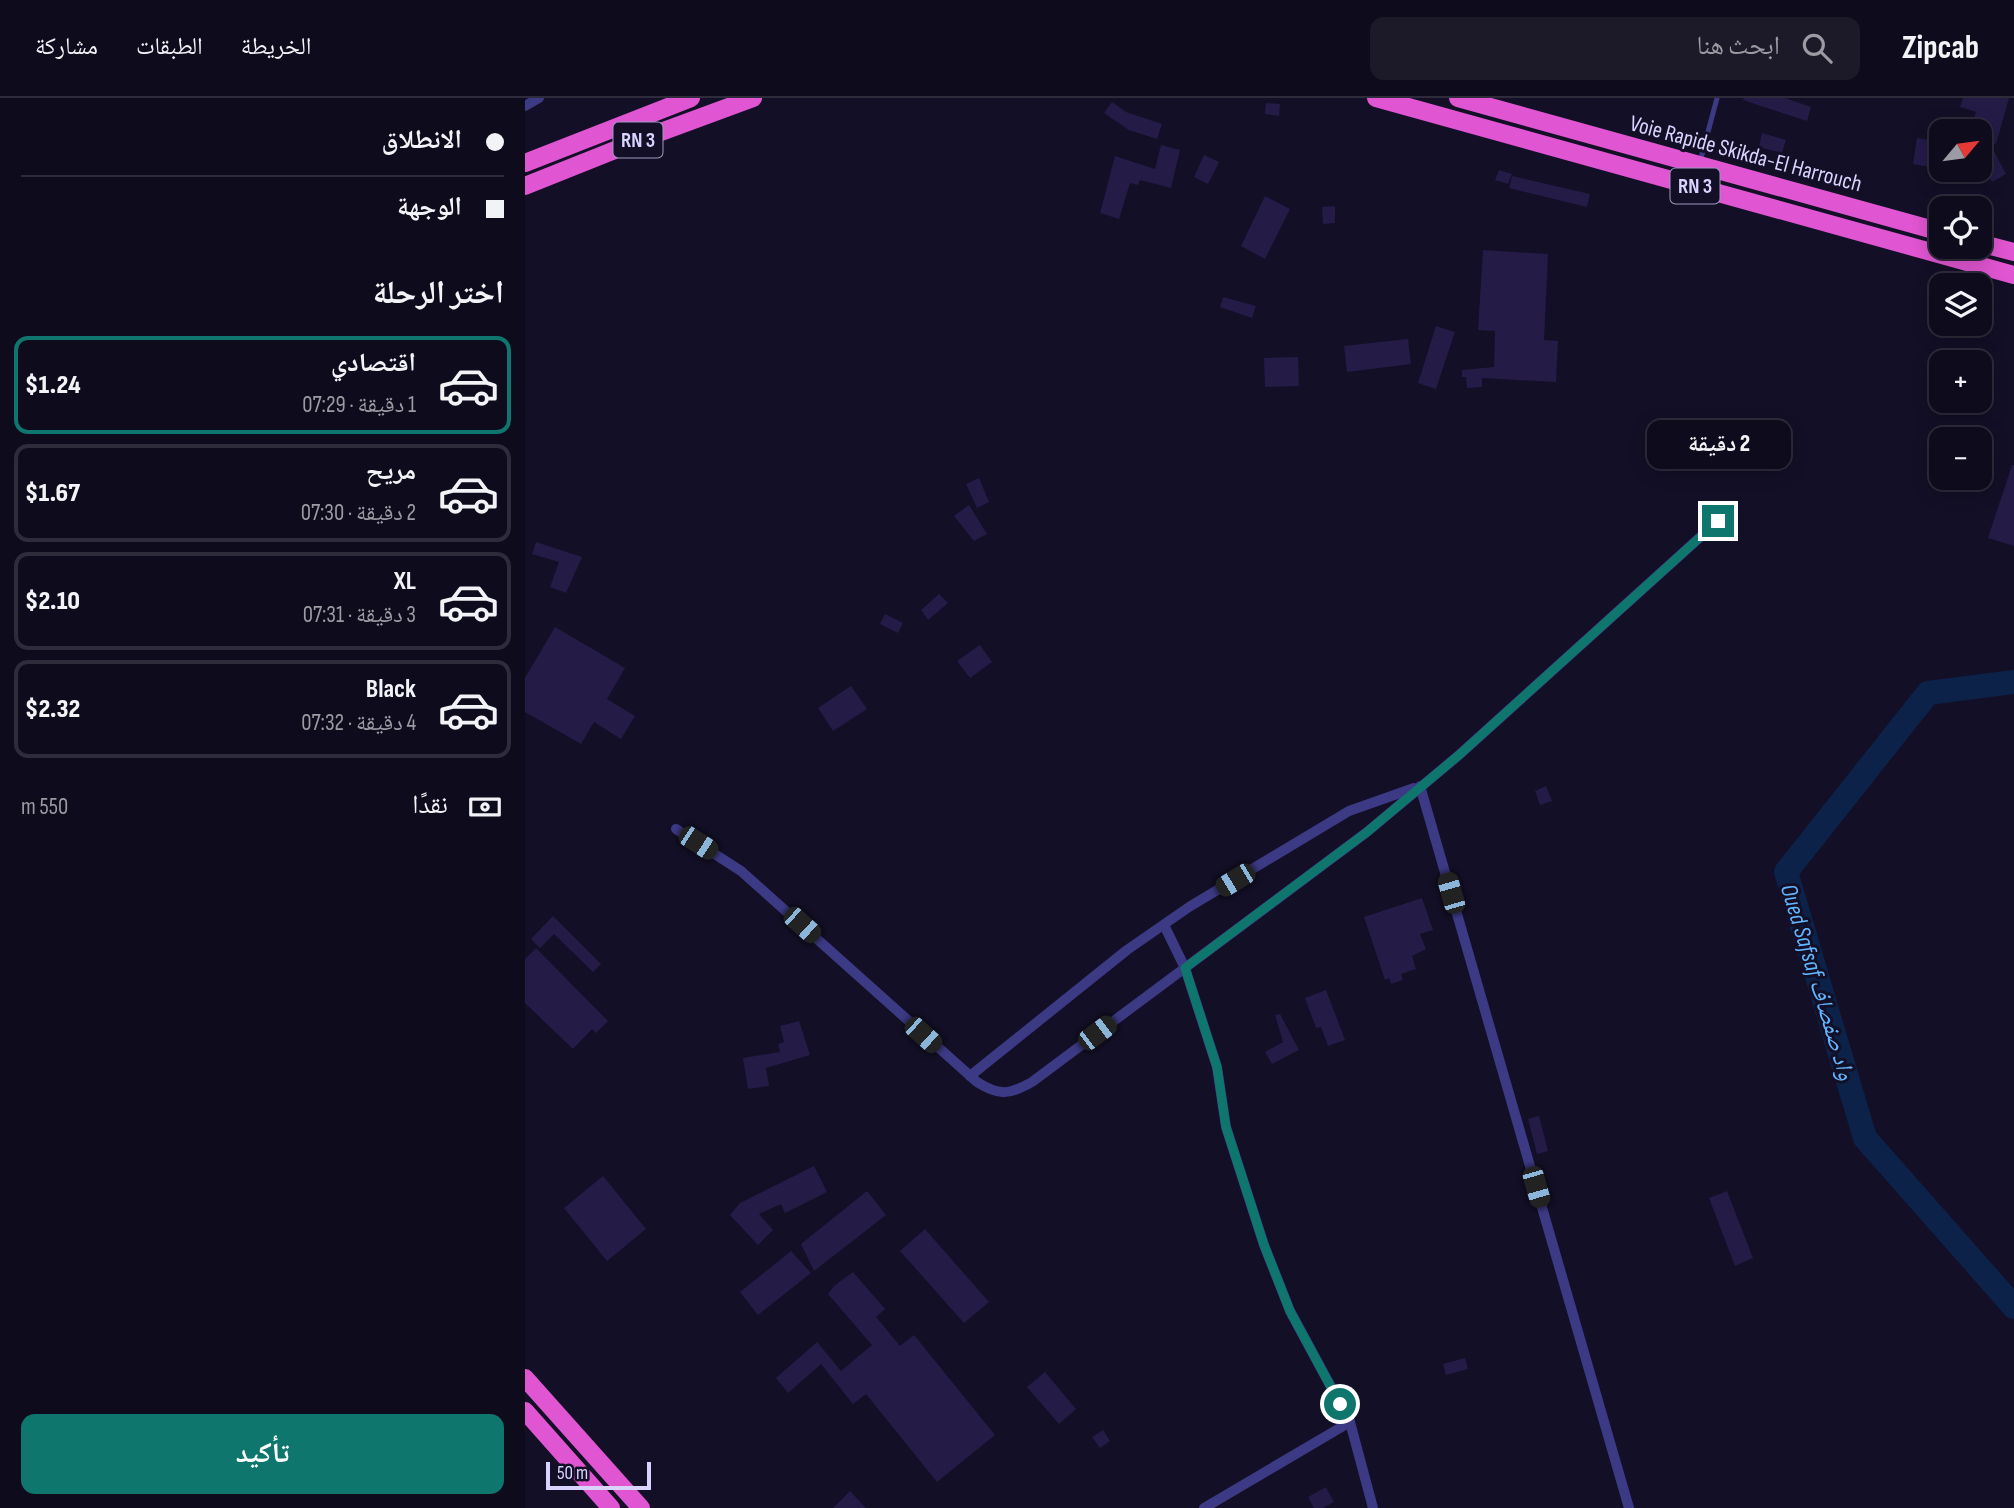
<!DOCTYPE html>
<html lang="ar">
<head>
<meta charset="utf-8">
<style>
	:root { --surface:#0e0b1c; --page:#1c1929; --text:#f1f3f6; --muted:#9b9ba3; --line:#2e2b3b; --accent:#0f766e }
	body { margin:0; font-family:"Sofia Sans Condensed","Noto Naskh Arabic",sans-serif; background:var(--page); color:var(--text); direction:rtl; height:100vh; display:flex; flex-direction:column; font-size:26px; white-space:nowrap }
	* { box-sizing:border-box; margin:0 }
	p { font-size:23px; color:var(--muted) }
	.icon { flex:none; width:38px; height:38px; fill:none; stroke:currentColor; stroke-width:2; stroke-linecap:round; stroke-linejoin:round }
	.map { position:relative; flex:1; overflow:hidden; direction:ltr }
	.side { display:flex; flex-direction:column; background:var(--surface); width:525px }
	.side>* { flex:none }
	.hud { display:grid; align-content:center; height:154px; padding:0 21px; background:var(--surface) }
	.needle { width:46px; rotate:61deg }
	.tools { position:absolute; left:1404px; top:21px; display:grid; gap:14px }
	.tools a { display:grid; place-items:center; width:63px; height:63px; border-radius:14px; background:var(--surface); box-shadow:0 4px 18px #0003,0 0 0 2px var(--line); font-size:35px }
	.scale { position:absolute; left:21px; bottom:18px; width:105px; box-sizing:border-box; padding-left:7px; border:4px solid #d9d4ff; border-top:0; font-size:19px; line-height:24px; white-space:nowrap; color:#d9d4ff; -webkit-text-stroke:5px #130f26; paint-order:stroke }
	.end { position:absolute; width:32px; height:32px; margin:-16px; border:9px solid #0f766e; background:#fff; box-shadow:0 0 0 4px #fff }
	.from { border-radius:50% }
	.bubble { position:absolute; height:49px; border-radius:14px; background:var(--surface); box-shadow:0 4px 18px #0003,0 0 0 2px var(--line); font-size:23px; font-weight:800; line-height:49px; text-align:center; direction:rtl }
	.car { position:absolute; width:21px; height:42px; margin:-21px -10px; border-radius:9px; box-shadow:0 0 5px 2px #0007; background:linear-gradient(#222 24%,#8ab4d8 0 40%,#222 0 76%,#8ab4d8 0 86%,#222 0) }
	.hud b { display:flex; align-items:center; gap:24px; height:66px; font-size:26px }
	.hud b+b { border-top:2px solid var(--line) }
	.hud i { width:18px; height:18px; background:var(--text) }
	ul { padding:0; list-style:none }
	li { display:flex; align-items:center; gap:21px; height:98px; margin:0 14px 10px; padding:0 7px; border:4px solid var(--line); border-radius:14px }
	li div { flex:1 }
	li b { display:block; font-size:26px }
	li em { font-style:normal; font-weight:800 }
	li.active { border-color:var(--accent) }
	li>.icon { width:63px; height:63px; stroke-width:1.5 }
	h2 { padding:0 21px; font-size:32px; line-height:84px }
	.pay { display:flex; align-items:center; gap:18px; height:77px; padding:0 21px; font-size:26px }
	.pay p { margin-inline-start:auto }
	.action { display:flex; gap:14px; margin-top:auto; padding:14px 21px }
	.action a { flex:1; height:80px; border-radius:14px; background:var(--accent); color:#fff; font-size:28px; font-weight:800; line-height:80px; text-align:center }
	header { display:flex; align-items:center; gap:42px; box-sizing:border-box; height:98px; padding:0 35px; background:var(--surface); border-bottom:2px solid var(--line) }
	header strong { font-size:33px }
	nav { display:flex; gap:38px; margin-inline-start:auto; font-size:24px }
	.search { width:490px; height:63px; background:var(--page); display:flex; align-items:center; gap:18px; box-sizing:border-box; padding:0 24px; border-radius:14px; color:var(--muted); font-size:26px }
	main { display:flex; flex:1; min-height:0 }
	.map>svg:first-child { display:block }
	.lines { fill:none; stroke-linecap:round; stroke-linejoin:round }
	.river { stroke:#0c2248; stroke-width:24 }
	.building { fill:#241b47 }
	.service { stroke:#3d3a85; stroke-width:5 }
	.minor { stroke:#3d3a85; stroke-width:10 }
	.trunk { stroke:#e055d1; stroke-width:18 }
	.route { stroke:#0f766e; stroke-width:9 }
	.labels { text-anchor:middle; stroke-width:6; stroke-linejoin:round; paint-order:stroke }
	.shield { fill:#130f26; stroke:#9e99be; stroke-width:2 }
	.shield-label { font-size:21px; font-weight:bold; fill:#d9d4ff }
	.street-label { font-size:23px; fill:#d9d4ff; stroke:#130f26 }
	.water-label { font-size:24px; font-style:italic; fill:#62b6ff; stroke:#130f26 }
</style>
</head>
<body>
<header>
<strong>Zipcab</strong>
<div class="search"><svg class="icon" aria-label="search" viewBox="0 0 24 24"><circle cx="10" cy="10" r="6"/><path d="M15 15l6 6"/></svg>ابحث هنا</div>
<nav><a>الخريطة</a><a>الطبقات</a><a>مشاركة</a></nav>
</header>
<main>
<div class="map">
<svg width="1489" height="1410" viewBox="0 0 1489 1410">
	<rect width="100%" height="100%" fill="#130f26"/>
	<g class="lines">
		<!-- river -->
		<path class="river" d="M 1489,584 L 1403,595 L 1261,774 L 1340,1040 L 1489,1209"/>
	</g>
	<!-- building -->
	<g class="building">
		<path d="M 1219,0 L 1260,0 L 1286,9 L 1282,23 L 1218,2 Z"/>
		<path d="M 1438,0 L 1484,0 L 1471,46 L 1454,41 L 1454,33 L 1445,33 L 1451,14 L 1435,9 Z"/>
		<path d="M 587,4 L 601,14 L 637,26 L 632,41 L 604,32 L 579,15 Z"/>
		<path d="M 741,5 L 755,6 L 754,18 L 740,16 Z"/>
		<path d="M 1237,35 L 1261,42 L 1257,55 L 1234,49 Z"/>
		<path d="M 1392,40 L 1416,44 L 1416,71 L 1388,66 Z"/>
		<path d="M 636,47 L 655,52 L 646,90 L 615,82 L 613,87 L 605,85 L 594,121 L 575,115 L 590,58 L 630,71 Z"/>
		<path d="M 1469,53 L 1481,76 L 1467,84 L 1455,60 Z"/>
		<path d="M 679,57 L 694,64 L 683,86 L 669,79 Z"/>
		<path d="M 974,72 L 987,76 L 983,86 L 970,82 Z"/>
		<path d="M 987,78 L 1065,96 L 1062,109 L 984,90 Z"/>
		<path d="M 740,98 L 765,111 L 740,161 L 716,148 Z"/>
		<path d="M 810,108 L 810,125 L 798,126 L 797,109 Z"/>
		<path d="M 958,152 L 1023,156 L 1019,242 L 1033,243 L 1031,284 L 957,280 L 957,289 L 942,290 L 941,279 L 937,279 L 937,272 L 969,269 L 970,233 L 953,232 Z"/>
		<path d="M 698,199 L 731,208 L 727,220 L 695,209 Z"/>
		<path d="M 911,228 L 930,234 L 911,291 L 893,285 Z"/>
		<path d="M 883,241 L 886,266 L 822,274 L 819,248 Z"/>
		<path d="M 773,259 L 774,288 L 740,289 L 739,260 Z"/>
		<path d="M 1487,367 L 1489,367 L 1489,448 L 1463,440 Z"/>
		<path d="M 454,380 L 464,404 L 452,410 L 441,386 Z"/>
		<path d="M 444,407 L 462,436 L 449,443 L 429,418 Z"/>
		<path d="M 11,444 L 57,459 L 41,495 L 25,489 L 34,464 L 7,456 Z"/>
		<path d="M 414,496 L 423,505 L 403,522 L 396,512 Z"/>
		<path d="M 360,516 L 378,525 L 373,535 L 355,526 Z"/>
		<path d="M 30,529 L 100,570 L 82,601 L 110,618 L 96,641 L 69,624 L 56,646 L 0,614 L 0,580 Z"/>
		<path d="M 455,547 L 467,564 L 445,580 L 432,563 Z"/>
		<path d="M 326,588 L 342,611 L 308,633 L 293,610 Z"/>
		<path d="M 1021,688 L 1027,703 L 1015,707 L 1010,693 Z"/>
		<path d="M 897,800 L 908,832 L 895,836 L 901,851 L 887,858 L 891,871 L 876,876 L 878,882 L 866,886 L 864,880 L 860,882 L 839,819 Z"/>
		<path d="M 28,818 L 76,866 L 68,874 L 29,836 L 15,850 L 6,841 Z"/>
		<path d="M 11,850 L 83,923 L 71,935 L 67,931 L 48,951 L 0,905 L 0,861 Z"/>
		<path d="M 801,892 L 820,942 L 803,948 L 796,929 L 791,930 L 780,900 Z"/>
		<path d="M 755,916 L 774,952 L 747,966 L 740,954 L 758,944 L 750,917 Z"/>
		<path d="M 274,923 L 285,957 L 241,970 L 244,988 L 223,991 L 218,960 L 255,954 L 253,946 L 259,944 L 255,928 Z"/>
		<path d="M 1014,1018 L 1023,1053 L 1012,1056 L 1003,1021 Z"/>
		<path d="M 289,1068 L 302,1094 L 260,1115 L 256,1106 L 234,1116 L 248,1132 L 233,1147 L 205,1117 L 215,1105 Z"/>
		<path d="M 78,1078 L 121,1131 L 82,1163 L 39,1110 Z"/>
		<path d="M 342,1093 L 361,1117 L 289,1173 L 276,1146 Z"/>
		<path d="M 1202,1093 L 1228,1160 L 1210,1168 L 1184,1100 Z"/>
		<path d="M 400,1131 L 464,1204 L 439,1225 L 375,1153 Z"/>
		<path d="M 266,1153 L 286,1175 L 233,1217 L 215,1194 Z"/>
		<path d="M 328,1174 L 360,1211 L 351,1219 L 375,1248 L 389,1237 L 470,1337 L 412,1384 L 341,1296 L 328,1306 L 296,1266 L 263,1295 L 251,1280 L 292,1244 L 316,1273 L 347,1247 L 303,1196 L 309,1188 Z"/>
		<path d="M 940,1260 L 943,1271 L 921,1277 L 918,1266 Z"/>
		<path d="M 520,1274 L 551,1311 L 534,1326 L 502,1289 Z"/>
		<path d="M 578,1332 L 585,1343 L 575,1350 L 567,1339 Z"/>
		<path d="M 801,1389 L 809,1404 L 798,1410 L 789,1410 L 783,1399 Z"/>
		<path d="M 325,1393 L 341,1410 L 308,1410 Z"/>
	</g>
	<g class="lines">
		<!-- service -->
		<path class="service" d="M 1175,64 L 1192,0"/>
		<!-- minor -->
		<g class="minor">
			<path d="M 0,8 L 14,0"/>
			<path d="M 895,688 L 1104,1410"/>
			<path d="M 151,731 L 216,773 L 452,984 C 474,998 484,997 507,984 L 842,734 L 934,657 L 1193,423"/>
			<path d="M 639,827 L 660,870 L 692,969 L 701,1029 L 739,1147 L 765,1213 L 825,1324 L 848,1410"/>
			<path d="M 445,978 L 602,852 L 664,809 L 824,713 L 889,690"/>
			<path d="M 679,1410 L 825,1324"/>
		</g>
		<!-- trunk -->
		<g class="trunk">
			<path d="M 851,0 L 1489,177"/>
			<path d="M 933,0 L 1416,134"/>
			<path d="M 0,65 L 166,0"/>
			<path d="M 0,88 L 125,38 L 228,0"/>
			<path d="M 1454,145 L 1489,154"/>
			<path d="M 0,1280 L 116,1410"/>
			<path d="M 0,1313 L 86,1410"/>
		</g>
	</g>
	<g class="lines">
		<!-- route -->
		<path class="route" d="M 815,1306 L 765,1213 L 739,1147 L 701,1029 L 692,969 L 660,870 L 842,734 L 934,657 L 1193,423"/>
	</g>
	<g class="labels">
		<!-- shield labels -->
		<g class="shield">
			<rect x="88.5" y="24.5" width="49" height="35" rx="5"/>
			<rect x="1145.5" y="70.5" width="49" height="35" rx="5"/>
		</g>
		<g class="shield-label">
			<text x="113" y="49">RN 3</text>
			<text x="1170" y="95">RN 3</text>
		</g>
		<!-- street labels -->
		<g class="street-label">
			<text transform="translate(1221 55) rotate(15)" y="8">Voie Rapide Skikda-El Harrouch</text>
		</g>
		<!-- water labels -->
		<g class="water-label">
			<text transform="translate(1293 884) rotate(73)" y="8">Oued Safsaf واد صفصاف</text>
		</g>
	</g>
</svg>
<div class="tools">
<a><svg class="needle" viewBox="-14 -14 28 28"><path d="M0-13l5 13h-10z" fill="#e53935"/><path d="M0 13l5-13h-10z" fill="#9b9ba3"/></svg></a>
<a><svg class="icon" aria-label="locate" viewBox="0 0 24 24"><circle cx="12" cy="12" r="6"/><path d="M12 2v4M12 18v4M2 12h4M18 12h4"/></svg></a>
<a><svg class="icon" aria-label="layers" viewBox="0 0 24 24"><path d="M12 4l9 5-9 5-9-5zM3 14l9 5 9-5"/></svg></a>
<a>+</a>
<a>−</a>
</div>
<div class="scale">50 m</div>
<i class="end from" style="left:815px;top:1306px"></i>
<i class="end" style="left:1193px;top:423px"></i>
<div class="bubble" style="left:1122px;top:322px;width:144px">2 دقيقة</div>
<i class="car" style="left:173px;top:745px;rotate:123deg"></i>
<i class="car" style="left:710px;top:782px;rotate:239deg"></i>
<i class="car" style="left:926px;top:795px;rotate:344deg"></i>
<i class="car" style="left:277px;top:827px;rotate:132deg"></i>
<i class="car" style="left:572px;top:935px;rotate:53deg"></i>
<i class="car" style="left:398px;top:937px;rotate:132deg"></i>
<i class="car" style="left:1011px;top:1089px;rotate:164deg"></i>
</div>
<section class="side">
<div class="hud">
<b><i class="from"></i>الانطلاق</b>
<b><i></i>الوجهة</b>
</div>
<h2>اختر الرحلة</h2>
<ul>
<li class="active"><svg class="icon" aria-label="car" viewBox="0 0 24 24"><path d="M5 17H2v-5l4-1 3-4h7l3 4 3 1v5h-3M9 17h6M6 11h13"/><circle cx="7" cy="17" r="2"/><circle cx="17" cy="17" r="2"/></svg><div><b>اقتصادي</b><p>1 دقيقة · 07:29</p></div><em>$1.24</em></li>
<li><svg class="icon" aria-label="car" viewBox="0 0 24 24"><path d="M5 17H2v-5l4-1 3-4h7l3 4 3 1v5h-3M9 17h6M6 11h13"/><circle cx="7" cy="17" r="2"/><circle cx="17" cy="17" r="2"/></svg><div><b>مريح</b><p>2 دقيقة · 07:30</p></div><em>$1.67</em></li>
<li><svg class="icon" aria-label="car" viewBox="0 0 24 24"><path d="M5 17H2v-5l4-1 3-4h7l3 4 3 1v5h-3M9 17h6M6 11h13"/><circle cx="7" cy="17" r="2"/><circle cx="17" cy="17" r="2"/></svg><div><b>XL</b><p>3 دقيقة · 07:31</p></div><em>$2.10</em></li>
<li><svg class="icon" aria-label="car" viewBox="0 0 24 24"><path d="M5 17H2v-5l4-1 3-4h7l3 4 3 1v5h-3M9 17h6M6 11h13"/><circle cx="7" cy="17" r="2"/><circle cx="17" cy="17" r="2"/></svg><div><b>Black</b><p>4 دقيقة · 07:32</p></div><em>$2.32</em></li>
</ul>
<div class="pay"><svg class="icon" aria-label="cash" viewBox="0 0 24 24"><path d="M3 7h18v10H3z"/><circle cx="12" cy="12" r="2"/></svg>نقدًا<p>550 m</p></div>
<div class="action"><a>تأكيد</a></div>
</section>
</main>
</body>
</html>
